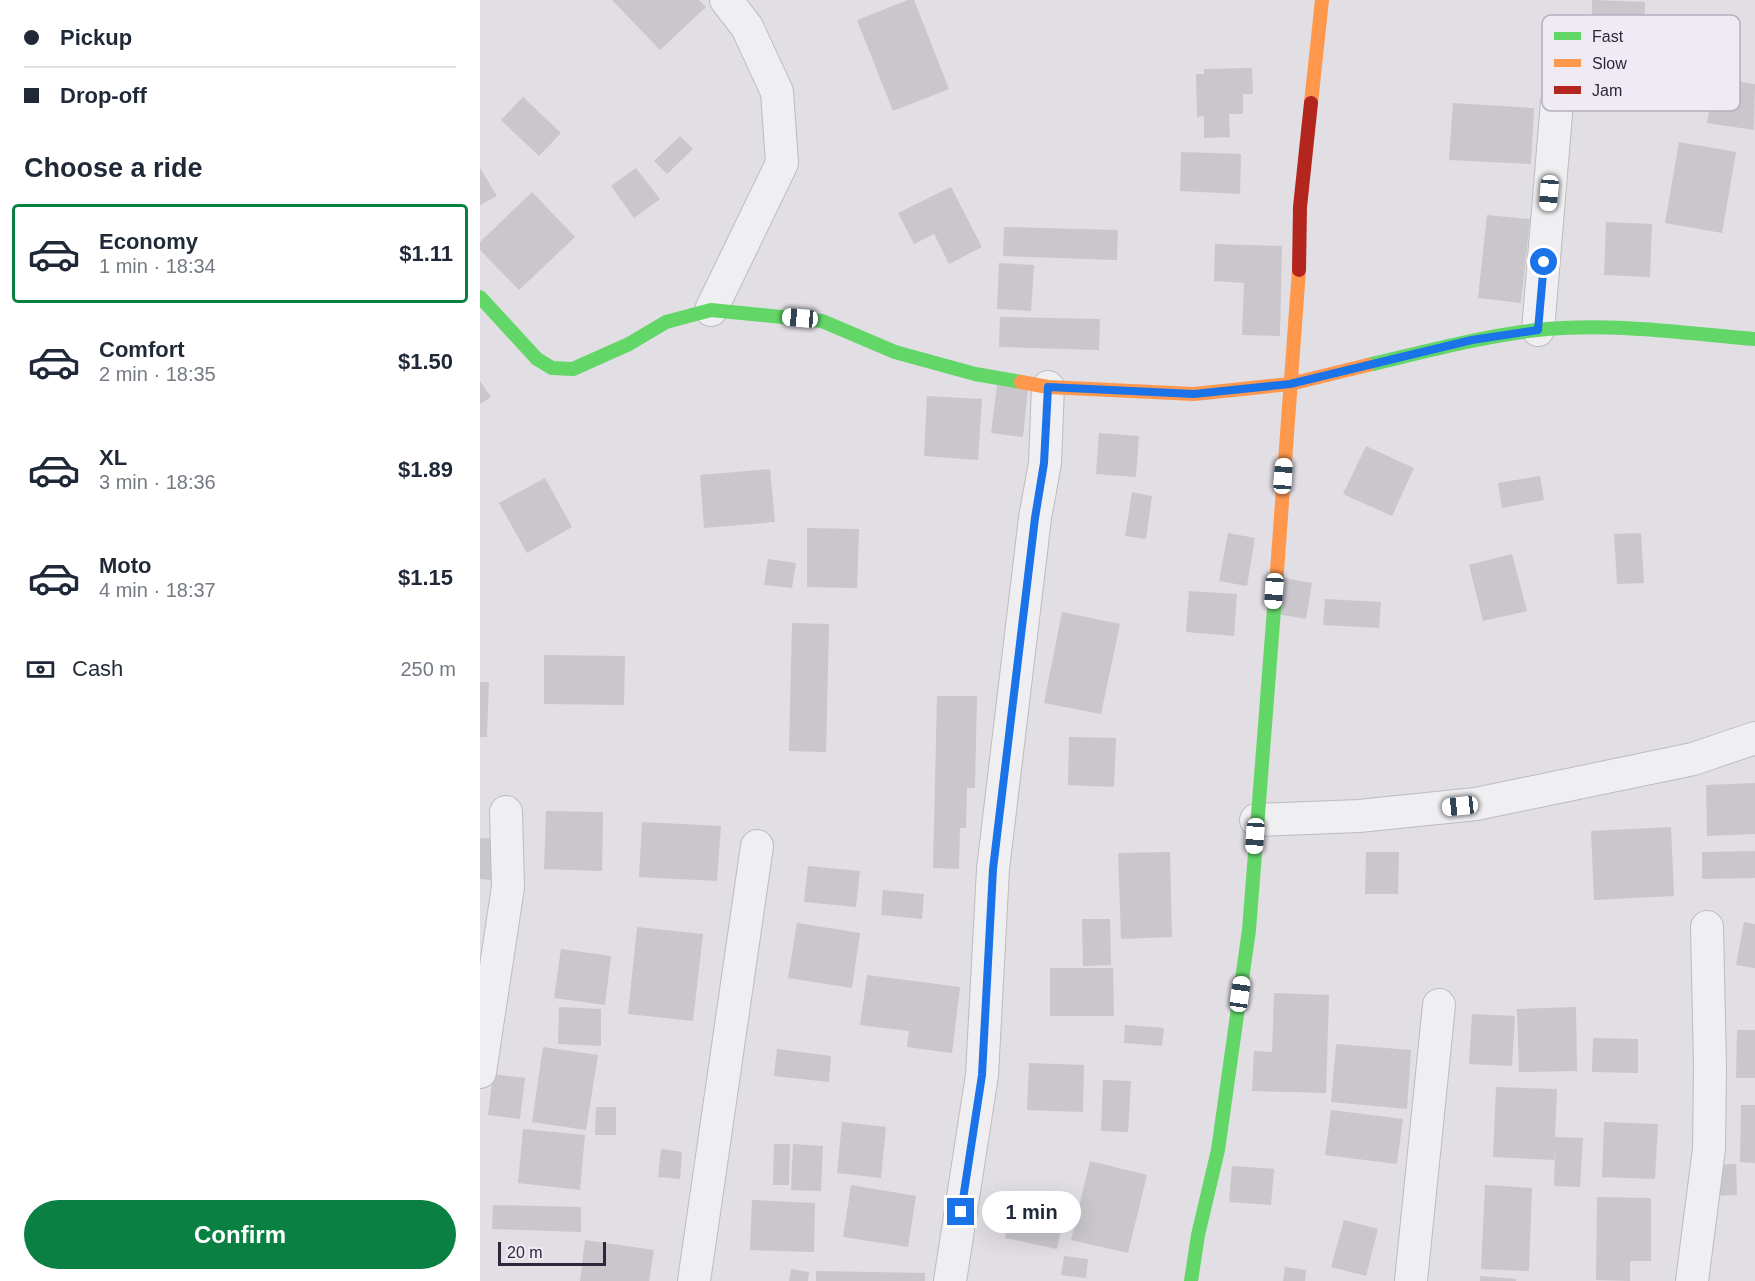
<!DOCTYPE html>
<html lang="en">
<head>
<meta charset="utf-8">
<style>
	:root { --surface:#fff; --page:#f2f2f3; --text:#1f2937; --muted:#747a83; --line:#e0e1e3; --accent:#0b8043 }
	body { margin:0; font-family:Arial,sans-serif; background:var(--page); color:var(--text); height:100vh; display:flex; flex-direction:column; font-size:22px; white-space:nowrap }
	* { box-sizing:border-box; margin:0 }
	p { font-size:20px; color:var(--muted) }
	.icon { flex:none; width:33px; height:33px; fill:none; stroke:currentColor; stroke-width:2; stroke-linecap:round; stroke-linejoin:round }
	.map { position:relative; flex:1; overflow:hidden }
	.drawer { display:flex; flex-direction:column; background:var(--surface); width:480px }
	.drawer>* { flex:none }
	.guide { display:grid; align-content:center; height:132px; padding:0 24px; background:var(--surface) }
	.scale { position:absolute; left:18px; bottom:15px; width:108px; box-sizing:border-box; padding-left:6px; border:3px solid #2f263c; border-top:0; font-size:16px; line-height:21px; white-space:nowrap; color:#2f263c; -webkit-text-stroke:4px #efebf4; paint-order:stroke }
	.end { position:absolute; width:27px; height:27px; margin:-14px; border:8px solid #1a73e8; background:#fff; box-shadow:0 0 0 3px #fff }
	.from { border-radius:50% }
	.bubble { position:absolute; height:42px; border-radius:21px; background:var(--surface); box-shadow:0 6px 24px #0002; font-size:20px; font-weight:600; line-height:42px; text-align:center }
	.car { position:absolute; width:18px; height:36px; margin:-18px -9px; border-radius:8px; box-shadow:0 0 4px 2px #0007; background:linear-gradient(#fff 24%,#345 0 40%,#fff 0 76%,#345 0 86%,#fff 0) }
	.guide b { display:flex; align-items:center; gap:21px; height:57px; font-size:22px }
	.guide b+b { border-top:2px solid var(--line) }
	.guide i { width:15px; height:15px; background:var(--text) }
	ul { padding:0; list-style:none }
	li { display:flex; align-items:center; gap:18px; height:99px; margin:0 12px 9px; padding:0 12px; border:3px solid transparent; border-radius:6px }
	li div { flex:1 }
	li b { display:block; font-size:22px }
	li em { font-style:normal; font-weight:600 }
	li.current { border-color:var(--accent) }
	li>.icon { width:54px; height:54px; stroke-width:1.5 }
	h2 { padding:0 24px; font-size:27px; line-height:72px }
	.pay { display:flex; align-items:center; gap:15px; height:66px; padding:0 24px; font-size:22px }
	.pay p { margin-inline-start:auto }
	.cta { display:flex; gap:12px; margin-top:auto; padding:12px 24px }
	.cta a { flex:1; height:69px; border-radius:36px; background:var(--accent); color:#fff; font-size:24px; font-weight:600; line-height:69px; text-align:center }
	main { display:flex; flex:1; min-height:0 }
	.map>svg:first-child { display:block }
	.building { fill:#c9c6cc }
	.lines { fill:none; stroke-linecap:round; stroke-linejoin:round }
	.street-casing { stroke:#bebbc0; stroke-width:34 }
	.street { stroke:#efeef0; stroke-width:32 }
	.fast { stroke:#63d668; stroke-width:14 }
	.slow { stroke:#ff974d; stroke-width:14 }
	.jam { stroke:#b3261e; stroke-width:14 }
	.route { stroke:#1a73e8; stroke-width:8 }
	.key { fill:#efebf4; stroke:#b5b0bd; stroke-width:1.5 }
	.key-label { font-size:16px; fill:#2f263c }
</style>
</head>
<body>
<main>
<section class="drawer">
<div class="guide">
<b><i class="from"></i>Pickup</b>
<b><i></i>Drop-off</b>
</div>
<h2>Choose a ride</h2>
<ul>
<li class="current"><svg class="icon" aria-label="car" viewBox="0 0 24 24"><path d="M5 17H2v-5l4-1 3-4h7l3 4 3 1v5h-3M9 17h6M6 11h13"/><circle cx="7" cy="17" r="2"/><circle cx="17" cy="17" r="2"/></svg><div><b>Economy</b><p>1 min · 18:34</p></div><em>$1.11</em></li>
<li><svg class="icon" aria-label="car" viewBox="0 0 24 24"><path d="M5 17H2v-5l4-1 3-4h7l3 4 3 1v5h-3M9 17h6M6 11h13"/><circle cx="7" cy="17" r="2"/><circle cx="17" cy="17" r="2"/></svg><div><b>Comfort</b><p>2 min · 18:35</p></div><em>$1.50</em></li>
<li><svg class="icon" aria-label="car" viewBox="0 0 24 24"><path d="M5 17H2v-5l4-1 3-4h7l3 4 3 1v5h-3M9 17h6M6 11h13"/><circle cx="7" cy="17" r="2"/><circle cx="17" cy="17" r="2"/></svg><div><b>XL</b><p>3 min · 18:36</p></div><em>$1.89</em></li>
<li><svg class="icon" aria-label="car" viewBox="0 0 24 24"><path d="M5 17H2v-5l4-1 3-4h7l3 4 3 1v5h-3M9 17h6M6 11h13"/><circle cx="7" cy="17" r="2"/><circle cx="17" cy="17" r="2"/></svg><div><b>Moto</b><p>4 min · 18:37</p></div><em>$1.15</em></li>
</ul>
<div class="pay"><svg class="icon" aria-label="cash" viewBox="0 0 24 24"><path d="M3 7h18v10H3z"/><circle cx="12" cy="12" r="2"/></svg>Cash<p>250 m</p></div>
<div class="cta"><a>Confirm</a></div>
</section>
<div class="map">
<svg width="1275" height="1281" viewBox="0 0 1275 1281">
	<rect width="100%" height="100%" fill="#e1dee4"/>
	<!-- building -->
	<g class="building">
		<path d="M 132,0 L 219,0 L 226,7 L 180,50 Z"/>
		<path d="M 428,0 L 434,0 L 469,89 L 413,111 L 377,20 Z"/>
		<path d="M 1112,0 L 1165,2 L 1163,78 L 1111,77 Z"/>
		<path d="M 772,68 L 773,94 L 763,94 L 763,114 L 749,114 L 750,137 L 724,138 L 724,116 L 717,117 L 716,74 L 724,74 L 724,69 Z"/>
		<path d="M 1235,78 L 1275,84 L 1274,130 L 1227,123 Z"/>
		<path d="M 43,97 L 81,133 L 59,156 L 21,120 Z"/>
		<path d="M 973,103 L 1054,108 L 1051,164 L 969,160 Z"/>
		<path d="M 200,136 L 213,149 L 187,174 L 174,161 Z"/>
		<path d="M 1199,142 L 1256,152 L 1242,233 L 1185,223 Z"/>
		<path d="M 701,152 L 761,154 L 760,194 L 700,191 Z"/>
		<path d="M 0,168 L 17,196 L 0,205 Z"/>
		<path d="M 156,168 L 180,199 L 154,218 L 131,186 Z"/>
		<path d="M 471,187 L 502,247 L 469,264 L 454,234 L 434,244 L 418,213 Z"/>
		<path d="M 52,192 L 95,237 L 39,290 L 0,250 L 0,242 Z"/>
		<path d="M 1007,215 L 1050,219 L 1041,303 L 998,298 Z"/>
		<path d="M 1126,222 L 1172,224 L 1170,277 L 1124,275 Z"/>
		<path d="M 524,227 L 638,230 L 637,260 L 523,256 Z"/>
		<path d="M 735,244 L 802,246 L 800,336 L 762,335 L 764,283 L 734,281 Z"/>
		<path d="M 519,263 L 554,265 L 551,311 L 517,309 Z"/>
		<path d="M 520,317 L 620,319 L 619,350 L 519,347 Z"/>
		<path d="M 0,381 L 11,397 L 0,404 Z"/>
		<path d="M 517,385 L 548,388 L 543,437 L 511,433 Z"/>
		<path d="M 447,396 L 502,399 L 498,460 L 444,456 Z"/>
		<path d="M 619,433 L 659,436 L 656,477 L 616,474 Z"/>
		<path d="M 886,446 L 934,468 L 912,516 L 863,494 Z"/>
		<path d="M 290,469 L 295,522 L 224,528 L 220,475 Z"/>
		<path d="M 1060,476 L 1064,500 L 1022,508 L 1018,483 Z"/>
		<path d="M 65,478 L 92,527 L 47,553 L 19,503 Z"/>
		<path d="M 652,492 L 672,496 L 666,539 L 645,536 Z"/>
		<path d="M 327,528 L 379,529 L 377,588 L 327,587 Z"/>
		<path d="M 748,533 L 775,538 L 767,586 L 739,581 Z"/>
		<path d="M 1161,533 L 1164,583 L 1137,584 L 1134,534 Z"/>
		<path d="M 1032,554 L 1047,611 L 1003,621 L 989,565 Z"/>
		<path d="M 288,559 L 316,563 L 312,588 L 284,585 Z"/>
		<path d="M 804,578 L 832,583 L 826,619 L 797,614 Z"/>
		<path d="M 709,591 L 757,594 L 754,636 L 706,632 Z"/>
		<path d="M 845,599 L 901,602 L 899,628 L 843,625 Z"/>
		<path d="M 582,612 L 640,624 L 621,714 L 564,703 Z"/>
		<path d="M 312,623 L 349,624 L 346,752 L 309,751 Z"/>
		<path d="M 64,655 L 145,656 L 144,705 L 64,704 Z"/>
		<path d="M 0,682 L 9,682 L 7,737 L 0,737 Z"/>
		<path d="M 457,696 L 497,696 L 495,788 L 487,788 L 486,828 L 480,828 L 479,869 L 453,868 Z"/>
		<path d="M 589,737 L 636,738 L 634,787 L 588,785 Z"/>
		<path d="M 1275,783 L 1275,834 L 1227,836 L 1226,785 Z"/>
		<path d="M 66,811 L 123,812 L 122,871 L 64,869 Z"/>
		<path d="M 162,822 L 241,826 L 237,881 L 159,877 Z"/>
		<path d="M 1191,827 L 1194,896 L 1114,900 L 1111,831 Z"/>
		<path d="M 0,838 L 14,839 L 11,880 L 0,879 Z"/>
		<path d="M 1275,851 L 1275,878 L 1222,879 L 1222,852 Z"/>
		<path d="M 690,852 L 692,937 L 641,939 L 638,853 Z"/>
		<path d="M 886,852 L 919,852 L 918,894 L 885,894 Z"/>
		<path d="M 328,866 L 380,871 L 376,907 L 324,902 Z"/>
		<path d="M 403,890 L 444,894 L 442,919 L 401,915 Z"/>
		<path d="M 602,919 L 630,919 L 631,965 L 603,966 Z"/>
		<path d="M 1264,922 L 1275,924 L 1275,968 L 1256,965 Z"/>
		<path d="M 317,923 L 380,933 L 372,988 L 308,978 Z"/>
		<path d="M 157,927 L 223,934 L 213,1021 L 148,1014 Z"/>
		<path d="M 81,949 L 131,956 L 125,1005 L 74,998 Z"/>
		<path d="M 570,968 L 633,968 L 634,1016 L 570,1016 Z"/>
		<path d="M 387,975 L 480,987 L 472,1053 L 427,1047 L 429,1031 L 380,1025 Z"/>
		<path d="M 794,993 L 849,995 L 846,1093 L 772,1091 L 774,1051 L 792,1052 Z"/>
		<path d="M 79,1007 L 121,1009 L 121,1046 L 78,1044 Z"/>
		<path d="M 1096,1007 L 1097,1071 L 1039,1072 L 1037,1009 Z"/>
		<path d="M 992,1014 L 1035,1016 L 1032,1066 L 989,1064 Z"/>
		<path d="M 645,1025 L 684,1028 L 682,1046 L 644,1043 Z"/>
		<path d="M 1257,1030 L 1275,1030 L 1275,1078 L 1256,1078 Z"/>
		<path d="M 1113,1038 L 1158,1039 L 1158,1073 L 1112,1072 Z"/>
		<path d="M 856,1044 L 931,1050 L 927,1109 L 851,1102 Z"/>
		<path d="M 63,1047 L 118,1055 L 106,1130 L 52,1122 Z"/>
		<path d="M 297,1049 L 351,1056 L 349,1082 L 294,1076 Z"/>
		<path d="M 549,1063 L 604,1065 L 603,1112 L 547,1110 Z"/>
		<path d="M 13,1074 L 45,1078 L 40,1119 L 8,1115 Z"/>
		<path d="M 623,1080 L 651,1081 L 648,1132 L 621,1131 Z"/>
		<path d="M 1016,1087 L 1077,1089 L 1075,1137 L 1103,1138 L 1100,1187 L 1074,1186 L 1075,1148 L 1074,1160 L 1013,1157 Z"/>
		<path d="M 1261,1105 L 1275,1105 L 1275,1163 L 1260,1162 Z"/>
		<path d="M 116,1107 L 136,1107 L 136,1135 L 115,1135 Z"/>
		<path d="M 851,1110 L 923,1119 L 917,1164 L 845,1155 Z"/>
		<path d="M 362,1122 L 406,1127 L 401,1178 L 357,1173 Z"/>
		<path d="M 1124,1122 L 1178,1124 L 1175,1179 L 1122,1177 Z"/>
		<path d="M 43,1129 L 105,1135 L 100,1190 L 38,1183 Z"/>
		<path d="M 294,1144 L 310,1144 L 309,1185 L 293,1185 Z"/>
		<path d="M 313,1144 L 343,1146 L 341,1191 L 311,1190 Z"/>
		<path d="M 181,1149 L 202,1152 L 200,1179 L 178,1177 Z"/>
		<path d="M 610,1161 L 667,1175 L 648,1253 L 591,1240 Z"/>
		<path d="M 1256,1164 L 1257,1195 L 1231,1196 L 1231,1165 Z"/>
		<path d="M 752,1166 L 794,1169 L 791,1205 L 749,1202 Z"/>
		<path d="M 371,1185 L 436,1196 L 428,1247 L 363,1237 Z"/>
		<path d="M 1005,1185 L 1052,1188 L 1049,1271 L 1001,1269 Z"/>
		<path d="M 534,1194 L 586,1205 L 577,1249 L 525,1238 Z"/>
		<path d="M 1117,1197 L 1171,1198 L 1171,1261 L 1150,1261 L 1150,1281 L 1116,1280 Z"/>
		<path d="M 272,1200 L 335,1203 L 334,1252 L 270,1250 Z"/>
		<path d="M 13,1205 L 101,1207 L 101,1232 L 12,1229 Z"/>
		<path d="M 864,1220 L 898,1229 L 886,1276 L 851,1267 Z"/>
		<path d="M 105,1240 L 174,1250 L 169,1281 L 100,1281 Z"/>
		<path d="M 584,1256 L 608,1259 L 606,1278 L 581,1275 Z"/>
		<path d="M 805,1267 L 826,1270 L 825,1281 L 803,1281 Z"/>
		<path d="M 311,1269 L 329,1272 L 328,1281 L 309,1281 Z"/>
		<path d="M 336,1271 L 445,1273 L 445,1281 L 336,1281 Z"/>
		<path d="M 1000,1276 L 1036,1279 L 1036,1281 L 1000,1281 Z"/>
	</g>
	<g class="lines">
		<!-- street casing -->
		<g class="street-casing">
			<g id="street">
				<path d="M 231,310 L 302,163 L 297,92 L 267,27 L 246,0"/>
				<path d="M 1058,330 L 1077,102"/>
				<path d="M 776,820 L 879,816 L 996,804 L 1213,759 L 1275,738"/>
				<path d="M 0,1072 L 28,887 L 26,812"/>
				<path d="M 214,1281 L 277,846"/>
				<path d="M 470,1281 L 502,1075 L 513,869 L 555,518 L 565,463 L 568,387"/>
				<path d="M 931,1281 L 959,1005"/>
				<path d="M 1212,1281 L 1229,1149 L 1230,1067 L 1227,927"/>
			</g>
		</g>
		<!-- street -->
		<use href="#street" class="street"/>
		<!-- fast -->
		<g class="fast">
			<path d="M 0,297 L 57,359 L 72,368 L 93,369 L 149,344 L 186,322 L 231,310 L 342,321 L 415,352 L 495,374 L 541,382"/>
			<path d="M 888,365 C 944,352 999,337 1057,330 C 1129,322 1203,333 1275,339"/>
			<path d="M 711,1281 L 718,1235 L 738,1150 L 769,930 L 797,571"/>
		</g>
		<!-- slow -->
		<g class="slow">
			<path d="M 831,103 L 842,0"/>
			<path d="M 541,382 L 568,387 L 714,394 L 810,384 L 888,365"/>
			<path d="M 797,571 L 819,270"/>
		</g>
		<!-- jam -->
		<path class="jam" d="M 819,270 L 820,207 L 831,103"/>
	</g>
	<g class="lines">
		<!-- route -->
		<path class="route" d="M 481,1212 L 502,1075 L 513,869 L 555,518 L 564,463 L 568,387 L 714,394 L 810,384 L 992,340 L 1058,330 L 1064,262"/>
	</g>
	<!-- legend -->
	<rect x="1062" y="15" width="198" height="96" rx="9" class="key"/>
	<rect x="1074" y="32" width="27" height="8" fill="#63d668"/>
	<rect x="1074" y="59" width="27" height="8" fill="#ff974d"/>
	<rect x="1074" y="86" width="27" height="8" fill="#b3261e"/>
	<g class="key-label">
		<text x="1112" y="42">Fast</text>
		<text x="1112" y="69">Slow</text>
		<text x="1112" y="96">Jam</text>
	</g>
</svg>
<div class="scale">20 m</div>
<i class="end from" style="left:1064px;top:262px"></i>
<i class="end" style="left:481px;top:1212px"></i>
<div class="bubble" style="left:502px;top:1191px;width:99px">1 min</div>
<i class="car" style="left:1069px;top:193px;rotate:185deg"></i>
<i class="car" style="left:320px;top:318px;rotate:275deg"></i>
<i class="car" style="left:803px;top:476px;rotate:4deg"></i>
<i class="car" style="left:794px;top:591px;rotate:184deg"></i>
<i class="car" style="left:980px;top:806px;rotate:264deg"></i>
<i class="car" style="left:775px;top:836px;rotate:184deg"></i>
<i class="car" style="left:760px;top:994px;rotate:8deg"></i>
</div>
</main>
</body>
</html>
